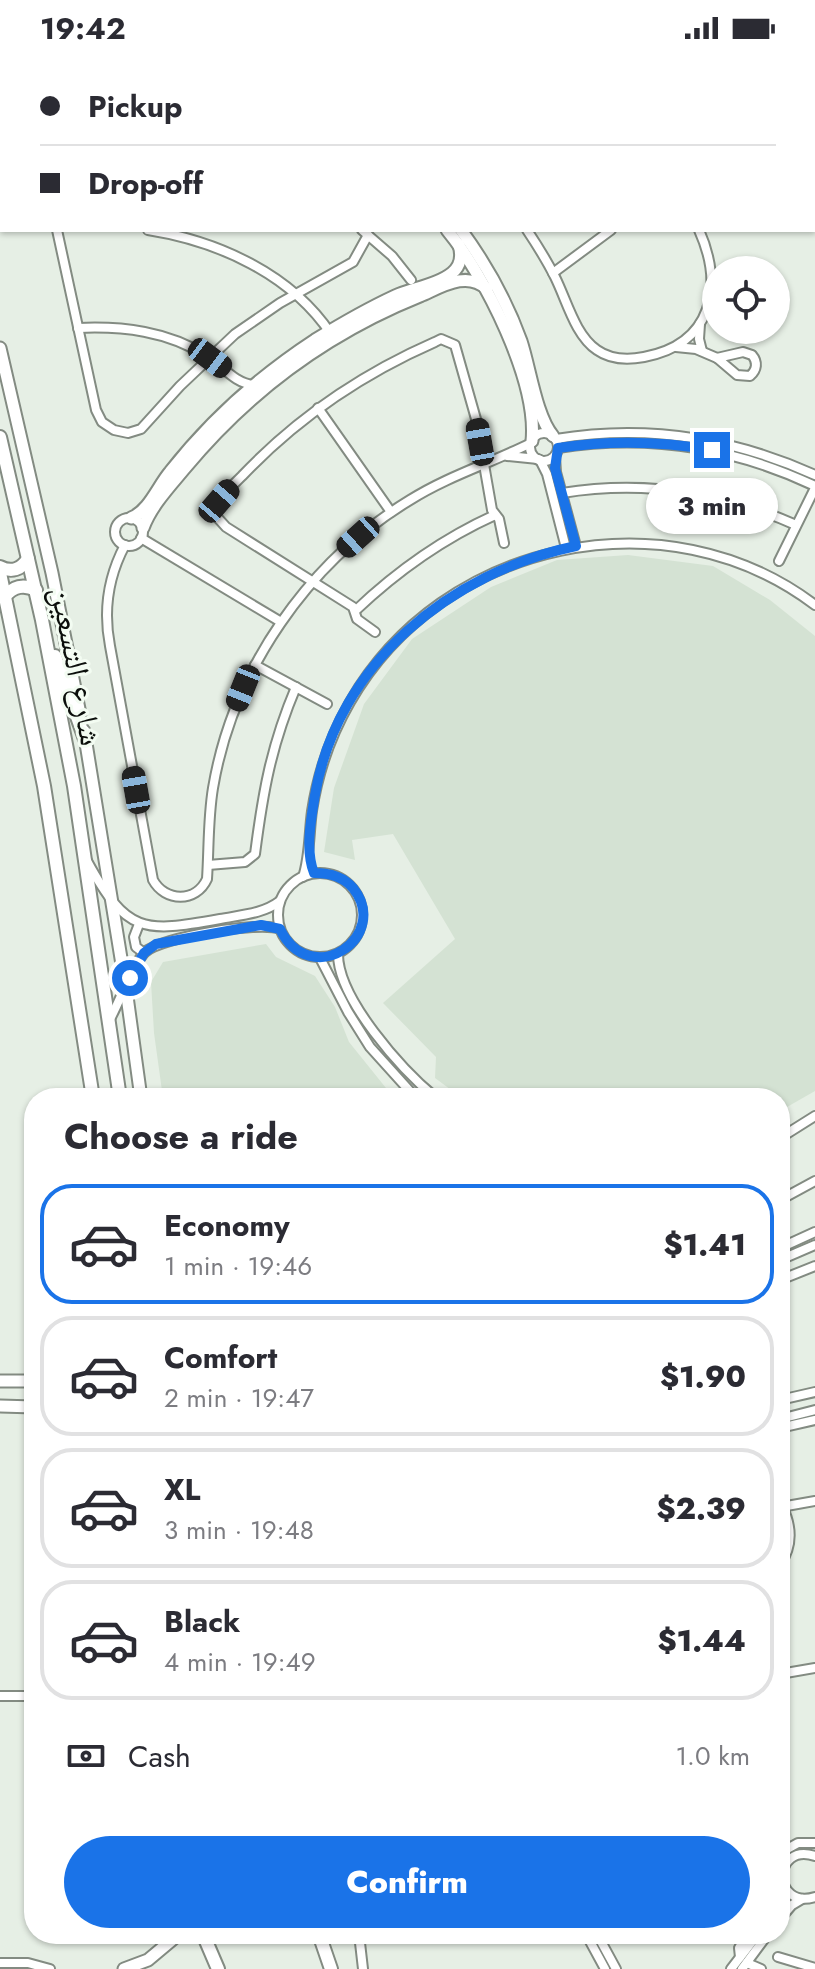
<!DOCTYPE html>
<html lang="en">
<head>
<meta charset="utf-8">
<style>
	:root { --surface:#fff; --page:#f2f2f3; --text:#2b2b33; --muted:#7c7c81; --line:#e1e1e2; --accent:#1a73e8 }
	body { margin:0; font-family:Jost,"Noto Naskh Arabic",sans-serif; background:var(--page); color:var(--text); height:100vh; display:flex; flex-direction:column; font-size:30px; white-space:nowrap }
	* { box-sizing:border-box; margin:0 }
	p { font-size:26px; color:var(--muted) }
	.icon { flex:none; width:44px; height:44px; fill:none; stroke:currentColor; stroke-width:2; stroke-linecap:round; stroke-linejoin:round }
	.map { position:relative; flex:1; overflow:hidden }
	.side { position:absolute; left:24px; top:1032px; width:766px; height:856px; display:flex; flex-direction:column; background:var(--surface); border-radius:32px; box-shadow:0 2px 6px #0004 }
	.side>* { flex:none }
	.top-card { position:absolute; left:0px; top:0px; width:816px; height:176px; box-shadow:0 2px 6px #0004; display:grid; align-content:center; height:176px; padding:0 40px; background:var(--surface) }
	.controls { position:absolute; left:702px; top:200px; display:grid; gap:16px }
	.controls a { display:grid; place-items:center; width:88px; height:88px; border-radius:50%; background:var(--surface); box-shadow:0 2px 6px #0004; font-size:40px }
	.end { position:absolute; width:36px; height:36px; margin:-18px; border:10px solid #1a73e8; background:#fff; box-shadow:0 0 0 4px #fff }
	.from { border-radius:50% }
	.bubble { position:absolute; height:56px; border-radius:28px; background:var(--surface); box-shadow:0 2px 6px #0004; font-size:26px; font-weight:800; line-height:56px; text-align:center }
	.car { position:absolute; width:24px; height:48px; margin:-24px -12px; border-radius:10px; box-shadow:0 0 6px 2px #0007; background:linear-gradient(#222 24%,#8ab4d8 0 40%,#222 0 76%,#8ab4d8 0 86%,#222 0) }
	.top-card b { display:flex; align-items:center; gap:28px; height:76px; font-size:30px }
	.top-card b+b { border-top:2px solid var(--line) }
	.top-card i { width:20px; height:20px; background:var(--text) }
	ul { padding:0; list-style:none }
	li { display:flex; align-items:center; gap:24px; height:120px; margin:0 16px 12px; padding:0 24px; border:4px solid var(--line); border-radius:32px }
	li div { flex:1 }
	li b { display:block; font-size:30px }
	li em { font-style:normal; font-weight:800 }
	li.on { border-color:var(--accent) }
	li>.icon { width:72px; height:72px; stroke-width:1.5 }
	h2 { padding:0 40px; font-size:36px; line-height:96px }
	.pay { display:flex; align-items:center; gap:20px; height:88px; padding:0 40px; font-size:30px }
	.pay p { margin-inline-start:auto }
	.action { display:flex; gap:16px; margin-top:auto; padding:16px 40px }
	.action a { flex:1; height:92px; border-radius:48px; background:var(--accent); color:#fff; font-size:32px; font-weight:800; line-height:92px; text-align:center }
	.status { display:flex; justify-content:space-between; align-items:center; height:56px; padding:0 40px; background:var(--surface); direction:ltr }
	.status svg { height:22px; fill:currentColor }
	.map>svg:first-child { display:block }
	.built { fill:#d4e2d3 }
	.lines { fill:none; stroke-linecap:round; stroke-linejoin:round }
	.street-casing { stroke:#838b82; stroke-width:12 }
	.secondary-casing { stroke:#838b82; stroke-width:15 }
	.primary-casing { stroke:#838b82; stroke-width:16 }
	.street { stroke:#fff; stroke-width:8 }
	.secondary { stroke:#fff; stroke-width:11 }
	.primary { stroke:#fff; stroke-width:12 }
	.route { stroke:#1a73e8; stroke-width:10 }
	.labels { text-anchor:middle; stroke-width:6; stroke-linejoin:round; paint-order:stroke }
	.street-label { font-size:32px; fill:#0b0e0b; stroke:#f3fcf2 }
</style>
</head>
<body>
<div class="status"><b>19:42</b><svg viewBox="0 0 49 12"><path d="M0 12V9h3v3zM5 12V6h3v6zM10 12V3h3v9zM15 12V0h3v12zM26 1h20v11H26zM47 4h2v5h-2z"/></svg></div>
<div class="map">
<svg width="815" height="1913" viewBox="0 0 815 1913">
	<rect width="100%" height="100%" fill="#e6efe5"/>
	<!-- built -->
	<g class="built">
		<path d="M 628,499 L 713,510 L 770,544 L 815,580 L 815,1035 L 780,1055 L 780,1042 L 462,1042 L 435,1022 L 436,1001 L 383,947 L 455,883 L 393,778 L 352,784 L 355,804 L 324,796 L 334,732 L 364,648 L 412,583 L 491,531 L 557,504 Z"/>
		<path d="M 266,888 L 276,901 L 315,920 L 335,951 L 349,986 L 390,1037 L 386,1042 L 163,1042 L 154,977 L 151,926 L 163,906 Z"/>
	</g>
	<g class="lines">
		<!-- street casing -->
		<g class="street-casing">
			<g id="street">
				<path d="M 121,0 L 121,2"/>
				<path d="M 560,0 L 563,2"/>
				<path d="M 671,0 L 672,2"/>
				<path d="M 401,2 L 402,0"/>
				<path d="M 569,2 L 570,0"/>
				<path d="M 57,174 L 96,354 L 102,366 L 114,374 L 128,377 L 141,373 L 180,330 L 235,278 L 280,247 L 353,206 L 368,179"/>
				<path d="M 148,174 C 218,185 291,218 331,278"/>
				<path d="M 362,174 L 392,200 L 411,224"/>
				<path d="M 527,174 C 537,189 547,205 555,221 C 567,245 575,279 597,294 C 611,304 628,304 644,301 C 713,288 724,230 699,174"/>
				<path d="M 553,217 L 611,174"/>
				<path d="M 700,268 L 699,283 L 702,295"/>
				<path d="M 78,272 C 123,270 167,275 207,300 C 223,310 234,327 254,329"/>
				<path d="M 676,291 L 696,293 L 717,302"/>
				<path d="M 743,296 L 752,299 C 758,306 757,314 750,320 L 737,319 L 717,302 Z"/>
				<path d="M 318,352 L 391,456"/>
				<circle cx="544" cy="391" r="14"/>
				<path d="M 556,383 C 646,368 731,381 815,419"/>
				<path d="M 558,392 C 648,378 733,391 815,430"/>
				<path d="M 507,400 L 538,403"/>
				<path d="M 555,400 L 556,416 L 576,490"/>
				<path d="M 540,404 L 547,418 L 566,492"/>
				<path d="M 562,437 C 644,424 720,435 796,469"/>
				<circle cx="129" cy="476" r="14"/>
				<path d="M 141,482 L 281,566"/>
				<path d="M 125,489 C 108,521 103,554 110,590 L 153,824 C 165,846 196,847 207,823 C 209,792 208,762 213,732 C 233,614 308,506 410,444 C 448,420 491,407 531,387"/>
				<path d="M 779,505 L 815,432"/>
				<path d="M 355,555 C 397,515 442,483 495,459"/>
				<path d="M 375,576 L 357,563 L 353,551 L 226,471 L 216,460 C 215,444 231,431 242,420 C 297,362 362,318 435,286 L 441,283 L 455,289 L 476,363 L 492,454 L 499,463 L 504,487"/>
				<path d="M 255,609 L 327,648"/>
				<path d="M 87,805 C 127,878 143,877 220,863 C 241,859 263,858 280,845"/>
				<path d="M 208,809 L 245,806 L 255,798 C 263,736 271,690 296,631"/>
				<circle cx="320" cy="859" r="42"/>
				<path d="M 303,821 C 310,800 309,776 312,755 C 318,716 331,679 350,646 C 442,485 666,436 815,549"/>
				<path d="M 139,868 L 134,881 L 136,891 L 144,897"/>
				<path d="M 338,898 C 338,943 402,1014 436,1042"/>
				<path d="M 320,902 L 348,956 L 370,991 L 416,1042"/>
				<path d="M 110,963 C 120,945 133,908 145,896 C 161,881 260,865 280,873"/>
				<path d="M 780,1082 L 815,1060"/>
				<path d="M 780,1144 L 815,1125"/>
				<path d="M 780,1192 L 815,1176"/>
				<path d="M 780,1204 L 815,1189"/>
				<path d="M 780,1224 L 815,1210"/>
				<path d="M 780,1344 L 815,1336"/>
				<path d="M 780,1363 L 815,1354"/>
				<path d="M 780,1372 L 815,1364"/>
				<path d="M 781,1451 L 815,1445"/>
				<path d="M 780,1509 C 793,1490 792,1470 782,1450"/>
				<path d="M 780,1618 L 815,1612"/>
				<path d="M 0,1640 L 34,1640"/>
				<path d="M 780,1797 L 798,1787 L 815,1787"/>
				<path d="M 815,1800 C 772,1786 772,1854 815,1841"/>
				<path d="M 780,1848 L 785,1832"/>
				<path d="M 780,1863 L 792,1849 L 802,1843"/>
				<path d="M 359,1878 L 363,1913"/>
				<path d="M 586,1878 L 605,1913"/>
				<path d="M 597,1878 L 616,1913"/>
				<path d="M 740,1901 L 739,1892 L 748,1878"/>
				<path d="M 778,1901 L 815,1912"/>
				<path d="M 0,1907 L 28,1907 L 50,1913"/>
				<path d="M 747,1907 L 761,1913"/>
				<path d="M 731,1913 L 758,1878"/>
				<path d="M 742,1913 L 768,1878"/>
			</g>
		</g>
		<!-- secondary casing -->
		<g class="secondary-casing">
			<g id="secondary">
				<path d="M 329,2 L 329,0"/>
				<path d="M 338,2 L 339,0"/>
				<path d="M 0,47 L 2,47"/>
				<path d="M 0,59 L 2,59"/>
				<path d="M 447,174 C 485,220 538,325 532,385"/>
				<path d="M 461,174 C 486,208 507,246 521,285 C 530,312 536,360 553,380"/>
				<path d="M 0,292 L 52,517 L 80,658"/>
				<path d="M 131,462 C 149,455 158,430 170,416 C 210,365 260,320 315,284 C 341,268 367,253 395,240 C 413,232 437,229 452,217 C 461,210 462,199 459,189"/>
				<path d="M 143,472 C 151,450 170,430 185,412 C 248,336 328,277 420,240 C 441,231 467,214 487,233"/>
				<path d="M 84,675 L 126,933 L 141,1042"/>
				<path d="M 0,1325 L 34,1325"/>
				<path d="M 0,1350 L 34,1351"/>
				<path d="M 124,1913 L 148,1904 L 179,1878"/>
			</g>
		</g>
		<!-- primary casing -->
		<g class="primary-casing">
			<g id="primary">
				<path d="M 0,381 L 42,564 L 74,730 L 120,1042"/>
				<path d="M 0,511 C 12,517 21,513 28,503"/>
				<path d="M 0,517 L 44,730 L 93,1042"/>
				<path d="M 5,540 C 14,530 24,528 36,534"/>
				<path d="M 55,600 L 85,683"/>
				<path d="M 203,1878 L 218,1913"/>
				<path d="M 319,1878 L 331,1913"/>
			</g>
		</g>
		<!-- street -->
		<use href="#street" class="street"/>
		<!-- secondary -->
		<use href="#secondary" class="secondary"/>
		<!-- primary -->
		<use href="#primary" class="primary"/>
	</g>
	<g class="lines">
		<!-- route -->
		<path class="route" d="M 130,922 L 144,897 L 156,888 L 261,869 L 280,873 C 311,936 392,880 353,832 C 343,820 329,817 314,817 C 305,794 311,763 315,739 C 337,608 451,516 576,490 L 555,412 L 558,392 C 610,384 660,385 712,394"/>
	</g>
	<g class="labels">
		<!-- street labels -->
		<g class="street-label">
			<text transform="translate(77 610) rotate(79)" y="11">شارع التسعين</text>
		</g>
	</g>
</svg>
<div class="controls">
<a><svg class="icon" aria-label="locate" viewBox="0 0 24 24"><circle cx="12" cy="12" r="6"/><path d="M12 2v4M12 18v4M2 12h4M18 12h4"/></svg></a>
</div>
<i class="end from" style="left:130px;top:922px"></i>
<i class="end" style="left:712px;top:394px"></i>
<div class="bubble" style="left:646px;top:422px;width:132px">3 min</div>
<i class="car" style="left:210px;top:302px;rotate:127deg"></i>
<i class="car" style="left:480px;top:386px;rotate:350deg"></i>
<i class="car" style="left:219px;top:445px;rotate:41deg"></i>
<i class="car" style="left:358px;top:481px;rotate:228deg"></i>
<i class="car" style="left:243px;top:632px;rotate:202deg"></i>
<i class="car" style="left:136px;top:734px;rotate:350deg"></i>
<div class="top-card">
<b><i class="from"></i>Pickup</b>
<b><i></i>Drop-off</b>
</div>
<section class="side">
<h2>Choose a ride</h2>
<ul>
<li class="on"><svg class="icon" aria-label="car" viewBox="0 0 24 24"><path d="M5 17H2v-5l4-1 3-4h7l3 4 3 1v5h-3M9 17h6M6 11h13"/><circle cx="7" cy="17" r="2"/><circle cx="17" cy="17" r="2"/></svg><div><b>Economy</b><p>1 min · 19:46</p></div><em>$1.41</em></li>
<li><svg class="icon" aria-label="car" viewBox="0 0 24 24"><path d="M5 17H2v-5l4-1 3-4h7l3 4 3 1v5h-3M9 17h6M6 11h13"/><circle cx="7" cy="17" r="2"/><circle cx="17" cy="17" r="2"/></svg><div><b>Comfort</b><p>2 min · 19:47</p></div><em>$1.90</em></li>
<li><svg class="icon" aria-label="car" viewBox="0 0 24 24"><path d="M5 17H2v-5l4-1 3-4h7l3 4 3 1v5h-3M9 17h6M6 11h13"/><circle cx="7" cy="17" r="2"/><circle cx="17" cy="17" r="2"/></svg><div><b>XL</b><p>3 min · 19:48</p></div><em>$2.39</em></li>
<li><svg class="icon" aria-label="car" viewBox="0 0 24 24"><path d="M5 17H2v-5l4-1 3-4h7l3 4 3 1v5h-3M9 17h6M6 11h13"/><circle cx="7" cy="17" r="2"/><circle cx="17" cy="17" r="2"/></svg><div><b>Black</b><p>4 min · 19:49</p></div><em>$1.44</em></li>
</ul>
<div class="pay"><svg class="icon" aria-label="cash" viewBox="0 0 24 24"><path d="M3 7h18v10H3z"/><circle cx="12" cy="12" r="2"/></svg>Cash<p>1.0 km</p></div>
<div class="action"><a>Confirm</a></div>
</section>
</div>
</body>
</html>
